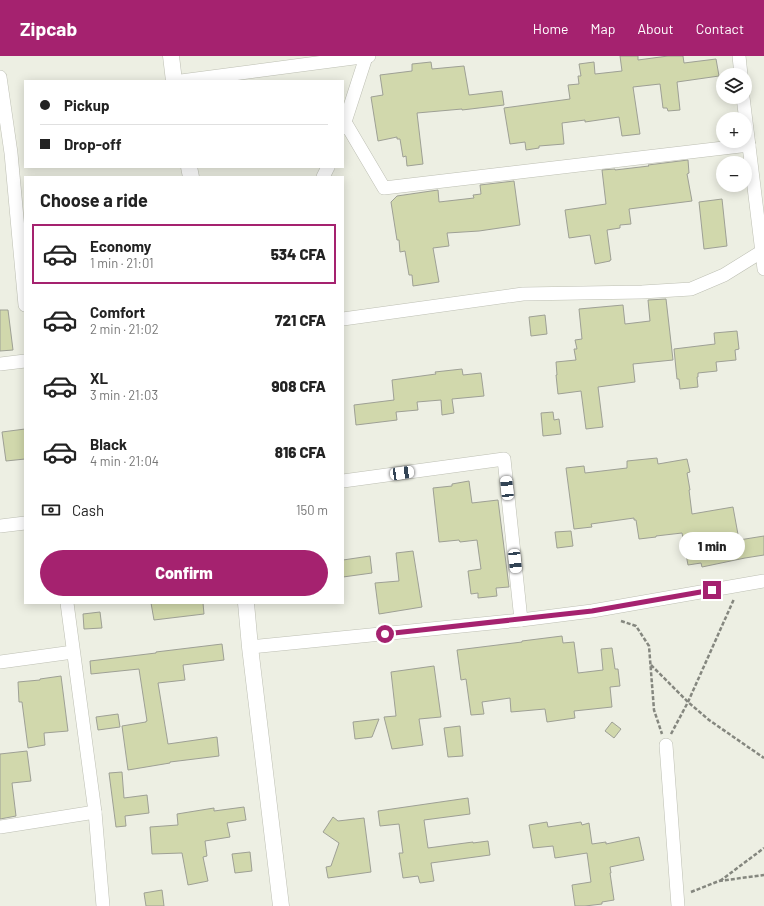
<!DOCTYPE html>
<html lang="en">
<head>
<meta charset="utf-8">
<style>
	:root { --surface:#fff; --page:#f6f6f6; --text:#222; --muted:#767676; --line:#e0e0e0; --accent:#a5226f }
	body { margin:0; font-family:Barlow,sans-serif; background:var(--page); color:var(--text); height:100vh; display:flex; flex-direction:column; font-size:15px; white-space:nowrap }
	* { box-sizing:border-box; margin:0 }
	p { font-size:13px; color:var(--muted) }
	.icon { flex:none; width:22px; height:22px; fill:none; stroke:currentColor; stroke-width:2; stroke-linecap:round; stroke-linejoin:round }
	.map { position:relative; flex:1; overflow:hidden }
	.side { position:absolute; left:24px; top:120px; width:320px; height:428px; display:flex; flex-direction:column; background:var(--surface); border-radius:0px; box-shadow:0 2px 10px #0003 }
	.side>* { flex:none }
	.hud { position:absolute; left:24px; top:24px; width:320px; height:88px; border-radius:0px; box-shadow:0 2px 10px #0003; display:grid; align-content:center; height:88px; padding:0 16px; background:var(--surface) }
	.fabs { position:absolute; left:716px; top:12px; display:grid; gap:8px }
	.fabs a { display:grid; place-items:center; width:36px; height:36px; border-radius:50%; background:var(--surface); box-shadow:0 2px 10px #0003; font-size:20px }
	.end { position:absolute; width:18px; height:18px; margin:-9px; border:5px solid #a5226f; background:#fff; box-shadow:0 0 0 2px #fff }
	.from { border-radius:50% }
	.bubble { position:absolute; height:28px; border-radius:14px; background:var(--surface); box-shadow:0 2px 10px #0003; font-size:13px; font-weight:800; line-height:28px; text-align:center }
	.car { position:absolute; width:12px; height:24px; margin:-12px -6px; border-radius:5px; box-shadow:0 0 3px 1px #0007; background:linear-gradient(#fff 24%,#345 0 40%,#fff 0 76%,#345 0 86%,#fff 0) }
	.hud b { display:flex; align-items:center; gap:14px; height:38px; font-size:15px }
	.hud b+b { border-top:1px solid var(--line) }
	.hud i { width:10px; height:10px; background:var(--text) }
	ul { padding:0; list-style:none }
	li { display:flex; align-items:center; gap:12px; height:60px; margin:0 8px 6px; padding:0 8px; border:2px solid transparent; border-radius:0px }
	li div { flex:1 }
	li b { display:block; font-size:15px }
	li em { font-style:normal; font-weight:800 }
	li.selected { border-color:var(--accent) }
	li>.icon { width:36px; height:36px; stroke-width:1.5 }
	h2 { padding:0 16px; font-size:18px; line-height:48px }
	.pay { display:flex; align-items:center; gap:10px; height:44px; padding:0 16px; font-size:15px }
	.pay p { margin-inline-start:auto }
	.cta { display:flex; gap:8px; margin-top:auto; padding:8px 16px }
	.cta a { flex:1; height:46px; border-radius:24px; background:var(--accent); color:#fff; font-size:16px; font-weight:800; line-height:46px; text-align:center }
	header { display:flex; align-items:center; gap:24px; box-sizing:border-box; height:56px; padding:0 20px; background:var(--accent); color:#fff }
	header strong { font-size:19px }
	nav { display:flex; gap:22px; margin-inline-start:auto; font-size:14px }
	.map>svg:first-child { display:block }
	.building { fill:#d1d8ac; stroke:#9ea095 }
	.lines { fill:none; stroke-linecap:round; stroke-linejoin:round }
	.minor-casing { stroke:#bdbfb3; stroke-width:14 }
	.tertiary-casing { stroke:#bdbfb3; stroke-width:17 }
	.path { stroke:#85877f; stroke-width:2.5; stroke-dasharray:4 2; stroke-linecap:butt }
	.minor { stroke:#fff; stroke-width:13 }
	.tertiary { stroke:#fff; stroke-width:16 }
	.route { stroke:#a5226f; stroke-width:5 }
</style>
</head>
<body>
<header>
<strong>Zipcab</strong>
<nav><a>Home</a><a>Map</a><a>About</a><a>Contact</a></nav>
</header>
<div class="map">
<svg width="764" height="850" viewBox="0 0 764 850">
	<rect width="100%" height="100%" fill="#edefe3"/>
	<!-- building -->
	<g class="building">
		<path d="M 620,0 L 638,0 L 638,4 L 668,0 L 683,0 L 684,7 L 716,3 L 719,20 L 677,26 L 680,54 L 668,55 L 667,52 L 663,52 L 660,28 L 633,31 L 640,78 L 622,80 L 619,61 L 585,66 L 585,64 L 562,67 L 564,88 L 539,90 L 539,92 L 526,94 L 525,86 L 510,88 L 504,52 L 570,43 L 568,29 L 579,28 L 578,20 L 581,20 L 579,8 L 594,6 L 595,18 L 622,15 Z"/>
		<path d="M 431,6 L 432,13 L 464,10 L 469,39 L 502,35 L 504,49 L 462,54 L 462,53 L 417,57 L 423,108 L 407,110 L 406,100 L 403,101 L 400,83 L 397,83 L 397,81 L 378,85 L 371,41 L 383,39 L 380,19 L 412,15 L 412,8 Z"/>
		<path d="M 688,104 L 689,117 L 687,118 L 692,145 L 629,153 L 631,168 L 620,169 L 620,172 L 607,174 L 611,204 L 610,204 L 610,205 L 595,208 L 590,179 L 569,182 L 565,154 L 606,148 L 602,114 L 615,113 L 615,114 L 649,110 L 648,109 Z"/>
		<path d="M 514,125 L 520,169 L 479,175 L 447,177 L 449,190 L 433,192 L 439,226 L 413,230 L 412,219 L 409,219 L 405,195 L 400,196 L 399,184 L 397,184 L 391,146 L 397,140 L 438,134 L 439,146 L 474,142 L 473,139 L 481,138 L 480,129 Z"/>
		<path d="M 722,143 L 727,190 L 704,193 L 699,146 Z"/>
		<path d="M 666,243 L 673,304 L 633,308 L 635,326 L 598,331 L 603,371 L 586,373 L 581,335 L 558,338 L 556,319 L 557,319 L 556,306 L 576,304 L 574,293 L 577,293 L 575,284 L 582,283 L 579,253 L 623,249 L 625,268 L 650,265 L 648,244 Z"/>
		<path d="M 0,254 L 8,254 L 13,294 L 0,295 Z"/>
		<path d="M 545,259 L 547,278 L 531,280 L 529,261 Z"/>
		<path d="M 737,275 L 739,293 L 735,294 L 736,304 L 716,306 L 717,315 L 698,317 L 698,321 L 697,321 L 698,331 L 680,333 L 679,323 L 677,323 L 674,293 L 715,288 L 714,277 Z"/>
		<path d="M 462,313 L 463,319 L 481,317 L 484,340 L 452,343 L 454,357 L 442,359 L 441,344 L 417,346 L 418,354 L 396,356 L 397,364 L 356,369 L 354,349 L 394,344 L 392,324 L 436,318 L 435,316 Z"/>
		<path d="M 553,356 L 554,364 L 559,363 L 561,378 L 543,380 L 541,357 Z"/>
		<path d="M 25,373 L 25,403 L 6,405 L 2,376 Z"/>
		<path d="M 657,402 L 658,408 L 687,403 L 690,416 L 687,417 L 690,434 L 689,434 L 692,458 L 733,451 L 739,484 L 764,480 L 764,499 L 745,502 L 702,511 L 701,507 L 688,509 L 682,477 L 656,480 L 656,481 L 639,483 L 636,464 L 634,464 L 634,462 L 591,468 L 592,471 L 574,473 L 566,412 L 584,410 L 585,417 L 627,412 L 627,405 Z"/>
		<path d="M 469,425 L 472,447 L 498,444 L 509,531 L 496,532 L 497,540 L 478,542 L 478,537 L 471,538 L 468,515 L 481,513 L 477,484 L 460,486 L 459,484 L 439,486 L 433,432 L 452,430 L 452,428 Z"/>
		<path d="M 571,475 L 573,490 L 557,492 L 555,476 Z"/>
		<path d="M 413,495 L 422,551 L 379,558 L 375,527 L 399,525 L 396,497 Z"/>
		<path d="M 370,500 L 372,517 L 343,521 L 343,504 Z"/>
		<path d="M 151,547 L 203,547 L 204,558 L 154,564 Z"/>
		<path d="M 100,556 L 102,572 L 84,573 L 83,558 Z"/>
		<path d="M 562,580 L 563,587 L 574,586 L 578,617 L 603,614 L 601,593 L 612,592 L 615,613 L 618,613 L 620,630 L 610,631 L 612,651 L 574,655 L 575,662 L 547,666 L 545,653 L 511,656 L 510,642 L 482,646 L 484,658 L 471,659 L 466,623 L 461,624 L 457,594 L 522,586 L 522,585 Z"/>
		<path d="M 222,588 L 224,604 L 183,609 L 185,624 L 158,627 L 168,688 L 217,681 L 219,700 L 170,706 L 170,707 L 128,714 L 122,670 L 146,666 L 146,665 L 147,665 L 139,613 L 91,618 L 90,605 L 156,597 L 156,596 Z"/>
		<path d="M 434,610 L 441,661 L 419,663 L 423,689 L 392,693 L 384,661 L 396,660 L 391,616 Z"/>
		<path d="M 61,620 L 68,675 L 44,677 L 45,689 L 28,692 L 22,646 L 19,646 L 18,626 L 40,624 L 40,623 Z"/>
		<path d="M 118,658 L 120,671 L 98,674 L 96,661 Z"/>
		<path d="M 379,663 L 372,681 L 355,683 L 353,666 Z"/>
		<path d="M 612,666 L 621,673 L 614,682 L 605,675 Z"/>
		<path d="M 460,670 L 463,700 L 448,701 L 444,672 Z"/>
		<path d="M 27,695 L 31,725 L 12,727 L 16,760 L 0,763 L 0,698 Z"/>
		<path d="M 122,716 L 124,742 L 147,739 L 149,757 L 125,760 L 126,770 L 116,771 L 109,717 Z"/>
		<path d="M 468,742 L 470,758 L 424,764 L 428,792 L 473,786 L 473,787 L 488,785 L 490,799 L 431,807 L 434,825 L 420,827 L 418,820 L 403,822 L 399,797 L 403,797 L 399,768 L 380,770 L 378,755 Z"/>
		<path d="M 244,751 L 246,764 L 227,767 L 230,781 L 205,785 L 207,800 L 203,801 L 208,825 L 188,829 L 182,797 L 152,798 L 150,771 L 178,769 L 177,758 L 214,752 L 214,755 Z"/>
		<path d="M 333,761 L 338,765 L 364,762 L 371,816 L 328,822 L 326,811 L 331,810 L 339,787 L 323,776 Z"/>
		<path d="M 547,766 L 548,771 L 581,766 L 582,769 L 589,767 L 592,788 L 606,786 L 606,788 L 639,781 L 644,804 L 610,811 L 611,817 L 610,817 L 614,844 L 602,846 L 602,848 L 585,850 L 575,850 L 572,829 L 591,826 L 587,797 L 555,802 L 553,790 L 533,792 L 529,769 Z"/>
		<path d="M 250,796 L 252,815 L 235,817 L 232,798 Z"/>
		<path d="M 162,834 L 164,850 L 146,850 L 144,837 Z"/>
	</g>
	<g class="lines">
		<!-- minor casing -->
		<g class="minor-casing">
			<g id="minor">
				<path d="M 739,0 L 741,19"/>
				<path d="M 0,21 L 11,97 L 25,249"/>
				<path d="M 181,25 L 369,0"/>
				<path d="M 743,41 L 764,213"/>
				<path d="M 345,66 L 384,132 L 749,89"/>
				<path d="M 343,72 L 366,1"/>
				<path d="M 323,121 L 328,111"/>
				<path d="M 343,263 L 523,238 L 642,236 L 691,233 L 724,219 L 761,196 L 764,195"/>
				<path d="M 0,308 L 25,305"/>
				<path d="M 343,425 L 504,403 L 521,564"/>
				<path d="M 0,470 L 25,467"/>
				<path d="M 67,547 L 95,756 L 103,850"/>
				<path d="M 250,591 L 521,564 L 592,555 L 764,525"/>
				<path d="M 0,606 L 73,596"/>
				<path d="M 666,689 L 678,850"/>
				<path d="M 0,771 L 95,756"/>
			</g>
		</g>
		<!-- tertiary casing -->
		<g class="tertiary-casing">
			<g id="tertiary">
				<path d="M 171,0 L 174,25"/>
				<path d="M 189,111 L 191,121"/>
				<path d="M 246,547 L 250,591 L 281,850"/>
			</g>
		</g>
		<!-- path -->
		<g class="path">
			<path d="M 621,565 L 636,570 L 649,590 L 654,654 L 662,678"/>
			<path d="M 651,609 L 688,646 L 709,664 L 764,702"/>
			<path d="M 671,678 L 688,646 L 734,543"/>
			<path d="M 720,825 L 764,792"/>
			<path d="M 691,836 L 719,825 L 764,819"/>
		</g>
		<!-- minor -->
		<use href="#minor" class="minor"/>
		<!-- tertiary -->
		<use href="#tertiary" class="tertiary"/>
	</g>
	<g class="lines">
		<!-- route -->
		<path class="route" d="M 385,578 L 592,555 L 712,534"/>
	</g>
</svg>
<div class="fabs">
<a><svg class="icon" aria-label="layers" viewBox="0 0 24 24"><path d="M12 4l9 5-9 5-9-5zM3 14l9 5 9-5"/></svg></a>
<a>+</a>
<a>−</a>
</div>
<i class="end from" style="left:385px;top:578px"></i>
<i class="end" style="left:712px;top:534px"></i>
<div class="bubble" style="left:679px;top:476px;width:66px">1 min</div>
<i class="car" style="left:402px;top:417px;rotate:82deg"></i>
<i class="car" style="left:507px;top:432px;rotate:354deg"></i>
<i class="car" style="left:515px;top:505px;rotate:174deg"></i>
<div class="hud">
<b><i class="from"></i>Pickup</b>
<b><i></i>Drop-off</b>
</div>
<section class="side">
<h2>Choose a ride</h2>
<ul>
<li class="selected"><svg class="icon" aria-label="car" viewBox="0 0 24 24"><path d="M5 17H2v-5l4-1 3-4h7l3 4 3 1v5h-3M9 17h6M6 11h13"/><circle cx="7" cy="17" r="2"/><circle cx="17" cy="17" r="2"/></svg><div><b>Economy</b><p>1 min · 21:01</p></div><em>534 CFA</em></li>
<li><svg class="icon" aria-label="car" viewBox="0 0 24 24"><path d="M5 17H2v-5l4-1 3-4h7l3 4 3 1v5h-3M9 17h6M6 11h13"/><circle cx="7" cy="17" r="2"/><circle cx="17" cy="17" r="2"/></svg><div><b>Comfort</b><p>2 min · 21:02</p></div><em>721 CFA</em></li>
<li><svg class="icon" aria-label="car" viewBox="0 0 24 24"><path d="M5 17H2v-5l4-1 3-4h7l3 4 3 1v5h-3M9 17h6M6 11h13"/><circle cx="7" cy="17" r="2"/><circle cx="17" cy="17" r="2"/></svg><div><b>XL</b><p>3 min · 21:03</p></div><em>908 CFA</em></li>
<li><svg class="icon" aria-label="car" viewBox="0 0 24 24"><path d="M5 17H2v-5l4-1 3-4h7l3 4 3 1v5h-3M9 17h6M6 11h13"/><circle cx="7" cy="17" r="2"/><circle cx="17" cy="17" r="2"/></svg><div><b>Black</b><p>4 min · 21:04</p></div><em>816 CFA</em></li>
</ul>
<div class="pay"><svg class="icon" aria-label="cash" viewBox="0 0 24 24"><path d="M3 7h18v10H3z"/><circle cx="12" cy="12" r="2"/></svg>Cash<p>150 m</p></div>
<div class="cta"><a>Confirm</a></div>
</section>
</div>
</body>
</html>
